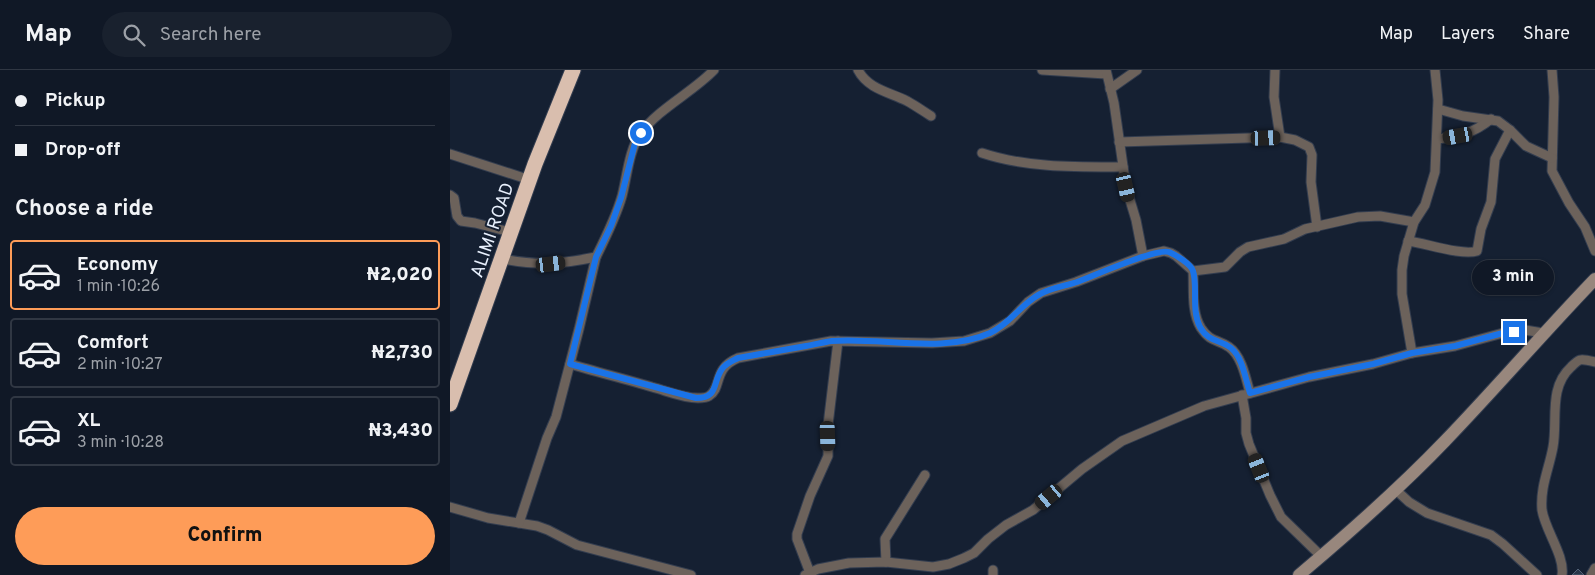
<!DOCTYPE html>
<html lang="en">
<head>
<meta charset="utf-8">
<style>
	:root { --surface:#101826; --page:#19212e; --text:#f1f3f6; --muted:#9ca0a7; --line:#303743; --accent:#fe9c58 }
	body { margin:0; font-family:Overpass,sans-serif; background:var(--page); color:var(--text); height:100vh; display:flex; flex-direction:column; font-size:19px; white-space:nowrap }
	* { box-sizing:border-box; margin:0 }
	p { font-size:16px; color:var(--muted) }
	.icon { flex:none; width:28px; height:28px; fill:none; stroke:currentColor; stroke-width:2; stroke-linecap:round; stroke-linejoin:round }
	.map { position:relative; flex:1; overflow:hidden }
	.drawer { display:flex; flex-direction:column; background:var(--surface); width:450px }
	.drawer>* { flex:none }
	.top-card { display:grid; align-content:center; height:110px; padding:0 15px; background:var(--surface) }
	.end { position:absolute; width:22px; height:22px; margin:-11px; border:6px solid #1a73e8; background:#fff; box-shadow:0 0 0 2px #fff }
	.from { border-radius:50% }
	.bubble { position:absolute; height:35px; border-radius:18px; background:var(--surface); box-shadow:0 1px 4px #0004,0 0 0 1px var(--line); font-size:16px; font-weight:800; line-height:35px; text-align:center }
	.car { position:absolute; width:15px; height:30px; margin:-15px -8px; border-radius:6px; box-shadow:0 0 4px 1px #0007; background:linear-gradient(#222 24%,#8ab4d8 0 40%,#222 0 76%,#8ab4d8 0 86%,#222 0) }
	.top-card b { display:flex; align-items:center; gap:18px; height:48px; font-size:19px }
	.top-card b+b { border-top:1px solid var(--line) }
	.top-card i { width:12px; height:12px; background:var(--text) }
	ul { padding:0; list-style:none }
	li { display:flex; align-items:center; gap:15px; height:70px; margin:0 10px 8px; padding:0 5px; border:2px solid var(--line); border-radius:5px }
	li div { flex:1 }
	li b { display:block; font-size:19px }
	li em { font-style:normal; font-weight:800 }
	li.active { border-color:var(--accent) }
	li>.icon { width:45px; height:45px; stroke-width:1.5 }
	h2 { padding:0 15px; font-size:22px; line-height:60px }
	.primary-button { display:flex; gap:10px; margin-top:auto; padding:10px 15px }
	.primary-button a { flex:1; height:58px; border-radius:30px; background:var(--accent); color:#111; font-size:20px; font-weight:800; line-height:58px; text-align:center }
	header { display:flex; align-items:center; gap:30px; box-sizing:border-box; height:70px; padding:0 25px; background:var(--surface); border-bottom:1px solid var(--line) }
	header strong { font-size:24px }
	nav { display:flex; gap:28px; margin-inline-start:auto; font-size:18px }
	.search { width:350px; height:45px; background:var(--page); display:flex; align-items:center; gap:12px; box-sizing:border-box; padding:0 18px; border-radius:28px; color:var(--muted); font-size:19px }
	main { display:flex; flex:1; min-height:0 }
	.map>svg:first-child { display:block }
	.building { fill:#293649; stroke:#536276 }
	.lines { fill:none; stroke-linecap:round; stroke-linejoin:round }
	.street-casing { stroke:#333d4f; stroke-width:11 }
	.secondary-casing { stroke:#333d4f; stroke-width:14 }
	.highway-casing { stroke:#333d4f; stroke-width:17 }
	.street { stroke:#6c625b; stroke-width:9 }
	.secondary { stroke:#98877d; stroke-width:12 }
	.highway { stroke:#d9beae; stroke-width:15 }
	.route { stroke:#1a73e8; stroke-width:6 }
	.labels { text-anchor:middle; stroke-width:4; stroke-linejoin:round; paint-order:stroke }
	.street-label { font-size:18px; fill:#e9f1fe; stroke:#152032 }
</style>
</head>
<body>
<header>
<strong>Map</strong>
<div class="search"><svg class="icon" aria-label="search" viewBox="0 0 24 24"><circle cx="10" cy="10" r="6"/><path d="M15 15l6 6"/></svg>Search here</div>
<nav><a>Map</a><a>Layers</a><a>Share</a></nav>
</header>
<main>
<section class="drawer">
<div class="top-card">
<b><i class="from"></i>Pickup</b>
<b><i></i>Drop-off</b>
</div>
<h2>Choose a ride</h2>
<ul>
<li class="active"><svg class="icon" aria-label="car" viewBox="0 0 24 24"><path d="M5 17H2v-5l4-1 3-4h7l3 4 3 1v5h-3M9 17h6M6 11h13"/><circle cx="7" cy="17" r="2"/><circle cx="17" cy="17" r="2"/></svg><div><b>Economy</b><p>1 min · 10:26</p></div><em>₦2,020</em></li>
<li><svg class="icon" aria-label="car" viewBox="0 0 24 24"><path d="M5 17H2v-5l4-1 3-4h7l3 4 3 1v5h-3M9 17h6M6 11h13"/><circle cx="7" cy="17" r="2"/><circle cx="17" cy="17" r="2"/></svg><div><b>Comfort</b><p>2 min · 10:27</p></div><em>₦2,730</em></li>
<li><svg class="icon" aria-label="car" viewBox="0 0 24 24"><path d="M5 17H2v-5l4-1 3-4h7l3 4 3 1v5h-3M9 17h6M6 11h13"/><circle cx="7" cy="17" r="2"/><circle cx="17" cy="17" r="2"/></svg><div><b>XL</b><p>3 min · 10:28</p></div><em>₦3,430</em></li>
</ul>
<div class="primary-button"><a>Confirm</a></div>
</section>
<div class="map">
<svg width="1145" height="505" viewBox="0 0 1145 505">
	<rect width="100%" height="100%" fill="#152032"/>
	<!-- building -->
	<path class="building" d="M 1128,499 L 1134,505 L 1122,505 Z"/>
	<g class="lines">
		<!-- street casing -->
		<g class="street-casing">
			<g id="street">
				<path d="M 408,0 C 418,19 439,22 457,31 C 466,36 473,41 481,46"/>
				<path d="M 592,0 L 656,4"/>
				<path d="M 656,0 L 664,33 L 676,117 L 686,150 L 693,186"/>
				<path d="M 825,0 L 824,27 L 830,67"/>
				<path d="M 1102,0 L 1104,27 L 1102,101 L 1119,133 L 1135,157 L 1145,181"/>
				<path d="M 660,19 L 687,0"/>
				<path d="M 988,39 L 1013,46 L 1048,51 L 1060,60 L 1076,76 L 1102,88"/>
				<path d="M 987,69 C 1008,67 1024,63 1041,49"/>
				<path d="M 669,72 L 830,67 L 845,70 L 859,77 L 862,85 L 861,112 L 867,157"/>
				<path d="M 532,83 C 577,98 626,97 673,97"/>
				<path d="M 0,84 L 74,108"/>
				<path d="M 0,125 L 4,128 L 7,146 L 11,151 L 25,153 L 56,161"/>
				<path d="M 958,171 C 975,173 1012,186 1027,181 L 1031,159 L 1041,132 L 1045,89 L 1060,60"/>
				<path d="M 53,189 C 88,196 111,194 146,187 C 156,167 166,147 172,126 C 177,107 179,79 191,63 C 208,39 243,22 264,0"/>
				<path d="M 743,201 L 775,197 L 790,182 L 798,177 L 834,169 L 855,159 L 908,147 L 930,146 L 964,152"/>
				<path d="M 962,283 L 952,224 L 952,200 L 954,186 L 964,152 L 975,135 L 985,102 L 988,30 L 985,0"/>
				<path d="M 120,294 C 147,302 175,309 202,317 C 217,321 233,328 248,328 C 251,328 256,328 259,326 C 273,317 262,299 288,288 L 381,271 L 482,273 L 514,271 L 540,263 L 560,251 L 578,232 L 591,223 L 626,212 L 693,186 L 714,181 L 721,183 L 726,186 L 743,201 C 744,219 741,242 751,258 C 761,273 768,269 779,277 C 792,286 796,309 800,323"/>
				<path d="M 792,325 L 796,348 L 796,363 L 799,374 L 820,425 L 831,447 L 871,486"/>
				<path d="M 946,420 L 959,432 L 977,443 L 1041,465 L 1053,474 L 1087,505"/>
				<path d="M 0,437 L 38,448 L 87,456 L 98,460 L 127,475 L 241,505"/>
				<path d="M 69,453 L 97,368 L 106,347 L 129,259 L 146,187"/>
				<path d="M 436,492 L 435,469 L 475,405"/>
				<path d="M 543,500 L 543,505"/>
				<path d="M 360,503 L 347,469 L 347,464 L 360,426 L 378,386 L 378,355 L 388,271"/>
				<path d="M 355,505 L 368,499 L 399,493 L 436,492 L 483,497 L 499,494 L 514,488 L 524,483 L 538,469 L 556,455 L 583,440 L 632,399 L 672,371 L 754,336 L 859,307 L 923,294 L 962,283 L 1005,276 L 1053,263 L 1075,260 L 1093,263"/>
				<path d="M 1112,505 C 1115,486 1095,460 1092,440 C 1090,417 1099,399 1103,377 C 1108,350 1098,318 1121,297 C 1123,295 1127,291 1130,290 C 1134,289 1141,291 1145,292"/>
				<path d="M 1141,505 L 1145,498"/>
			</g>
		</g>
		<!-- secondary casing -->
		<g class="secondary-casing">
			<path id="secondary" d="M 849,505 C 899,463 949,419 995,371 C 1046,318 1094,262 1145,209"/>
		</g>
		<!-- highway casing -->
		<g class="highway-casing">
			<path id="highway" d="M 0,334 L 85,94 L 123,0"/>
		</g>
		<!-- street -->
		<use href="#street" class="street"/>
		<!-- secondary -->
		<use href="#secondary" class="secondary"/>
		<!-- highway -->
		<use href="#highway" class="highway"/>
	</g>
	<g class="lines">
		<!-- route -->
		<path class="route" d="M 191,63 L 185,73 L 171,128 L 161,156 L 146,187 L 120,294 L 246,328 C 269,328 262,313 272,299 C 276,293 282,291 288,288 C 311,284 333,280 356,276 C 364,275 373,272 382,271 C 432,267 493,284 540,263 C 560,254 571,234 590,224 C 601,218 615,216 627,212 C 643,206 706,178 719,182 C 726,185 741,194 743,201 C 748,217 741,239 750,257 C 759,273 770,269 781,278 C 793,288 795,308 800,323 L 859,307 L 923,294 L 962,283 L 1005,276 L 1053,263 L 1064,262"/>
	</g>
	<g class="labels">
		<!-- street labels -->
		<g class="street-label">
			<text transform="translate(42 160) rotate(-71)" y="6">ALIMI ROAD</text>
		</g>
	</g>
</svg>
<i class="end from" style="left:191px;top:63px"></i>
<i class="end" style="left:1064px;top:262px"></i>
<div class="bubble" style="left:1022px;top:190px;width:82px">3 min</div>
<i class="car" style="left:1008px;top:66px;rotate:260deg"></i>
<i class="car" style="left:816px;top:68px;rotate:88deg"></i>
<i class="car" style="left:676px;top:117px;rotate:167deg"></i>
<i class="car" style="left:101px;top:194px;rotate:83deg"></i>
<i class="car" style="left:378px;top:366px;rotate:178deg"></i>
<i class="car" style="left:809px;top:398px;rotate:338deg"></i>
<i class="car" style="left:599px;top:427px;rotate:230deg"></i>
</div>
</main>
</body>
</html>
